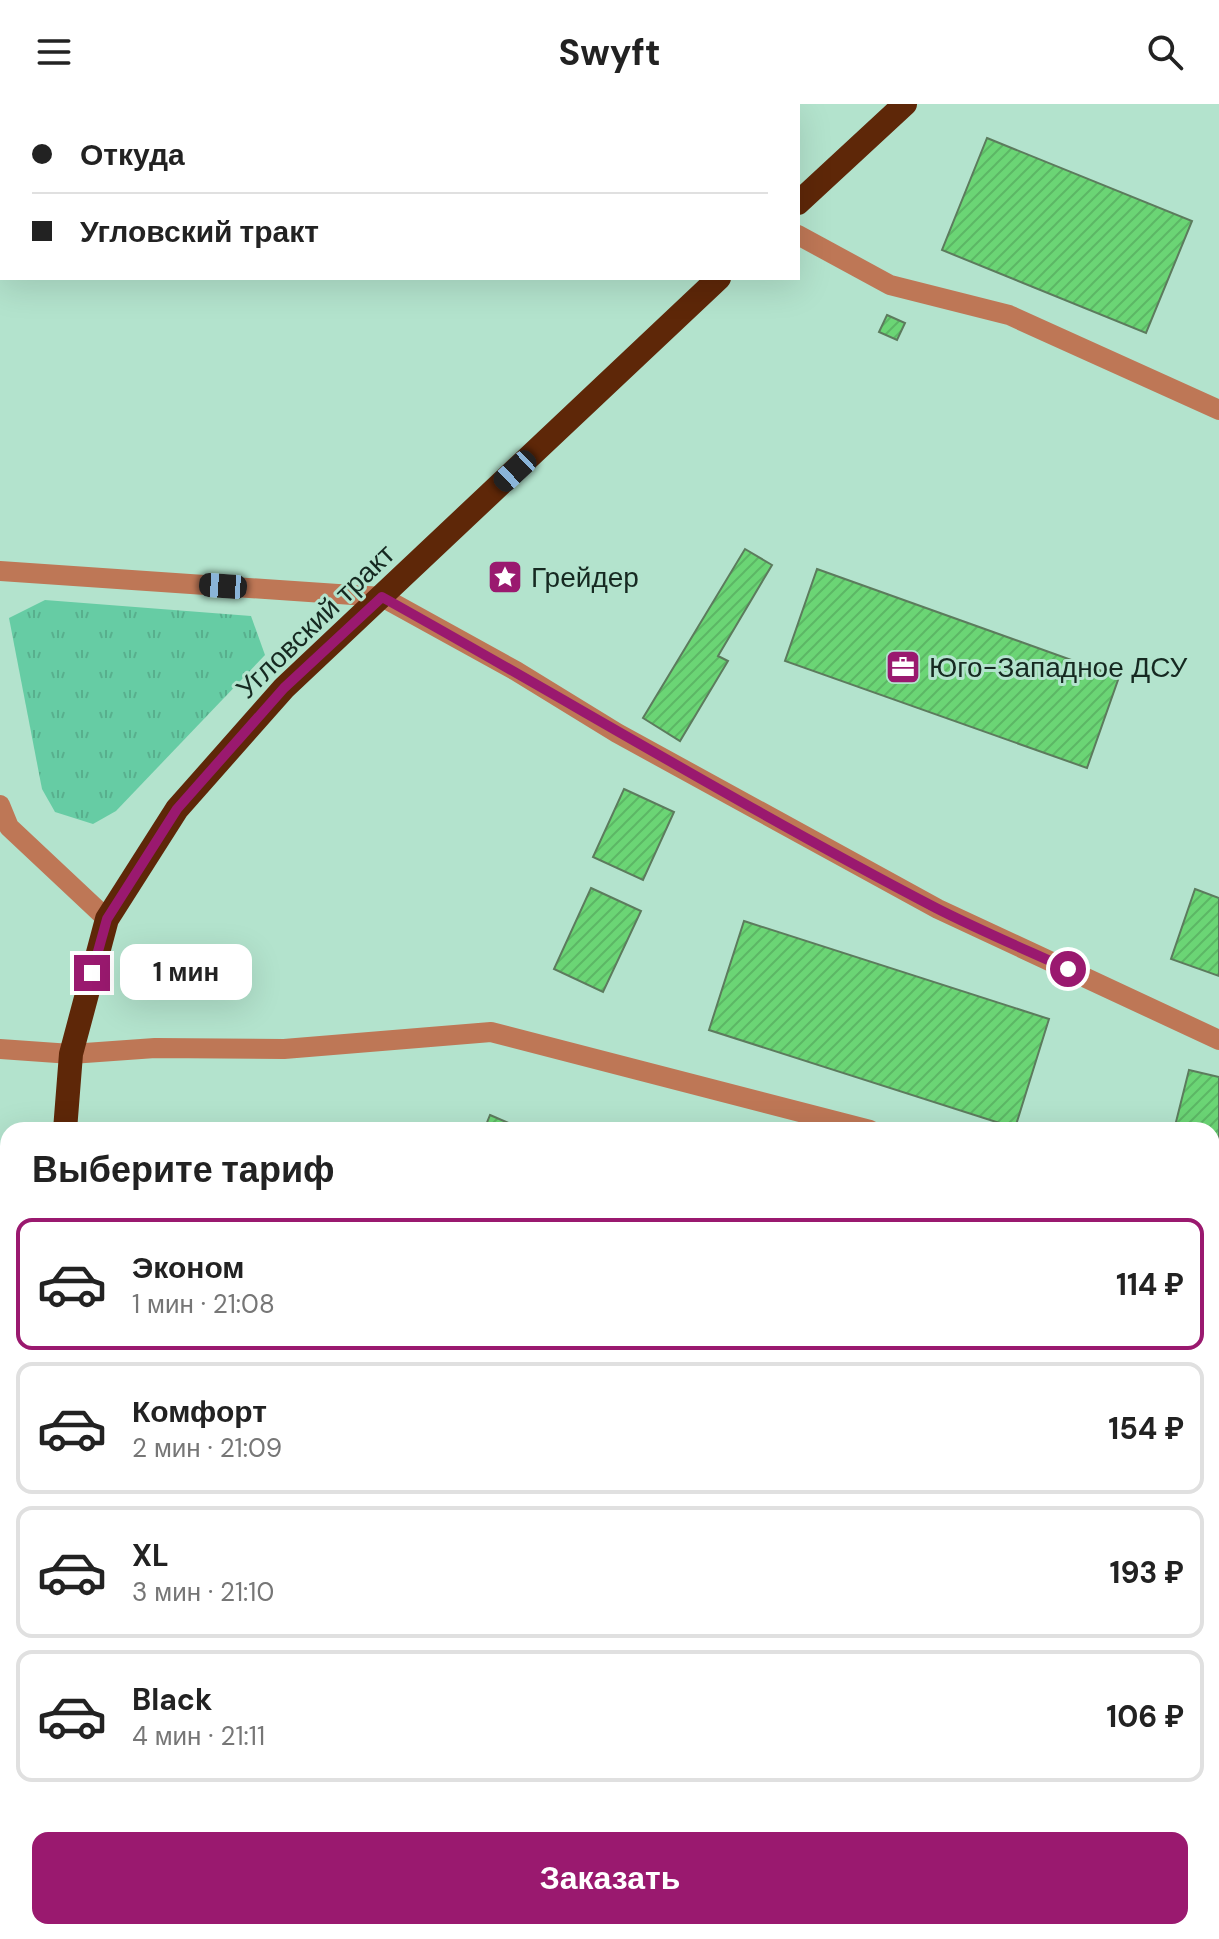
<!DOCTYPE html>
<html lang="ru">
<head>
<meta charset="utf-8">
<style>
	:root { --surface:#fff; --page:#f2f2f2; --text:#222; --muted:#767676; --line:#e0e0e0; --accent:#9a196f }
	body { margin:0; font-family:"DM Sans",sans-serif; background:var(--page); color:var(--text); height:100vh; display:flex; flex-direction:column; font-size:30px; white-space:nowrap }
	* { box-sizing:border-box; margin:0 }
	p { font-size:26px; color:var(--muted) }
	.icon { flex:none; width:44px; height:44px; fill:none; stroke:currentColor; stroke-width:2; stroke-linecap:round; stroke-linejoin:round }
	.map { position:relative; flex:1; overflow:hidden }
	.drawer { position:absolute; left:0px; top:1018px; width:1220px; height:818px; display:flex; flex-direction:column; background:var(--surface); border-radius:24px 24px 0 0; box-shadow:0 8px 32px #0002 }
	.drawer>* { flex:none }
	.banner { position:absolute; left:0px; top:0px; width:800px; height:176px; box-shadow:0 8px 32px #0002; display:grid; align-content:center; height:176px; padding:0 32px; background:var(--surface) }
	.end { position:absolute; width:36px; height:36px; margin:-18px; border:10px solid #9a196f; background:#fff; box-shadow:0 0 0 4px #fff }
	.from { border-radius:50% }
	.bubble { position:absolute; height:56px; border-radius:16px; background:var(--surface); box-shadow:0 8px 32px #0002; font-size:26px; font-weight:700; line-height:56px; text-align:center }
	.car { position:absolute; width:24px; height:48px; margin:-24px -12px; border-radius:10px; box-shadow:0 0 6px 2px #0007; background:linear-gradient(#222 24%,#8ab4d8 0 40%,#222 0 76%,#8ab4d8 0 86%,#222 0) }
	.banner b { display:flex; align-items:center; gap:28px; height:76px; font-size:30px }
	.banner b+b { border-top:2px solid var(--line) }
	.banner i { width:20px; height:20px; background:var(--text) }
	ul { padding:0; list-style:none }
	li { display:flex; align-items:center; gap:24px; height:132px; margin:0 16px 12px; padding:0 16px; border:4px solid var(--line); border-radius:16px }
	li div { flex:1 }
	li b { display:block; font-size:30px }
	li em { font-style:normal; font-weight:700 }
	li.on { border-color:var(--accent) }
	li>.icon { width:72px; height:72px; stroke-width:1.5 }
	h2 { padding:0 32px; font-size:36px; line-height:96px }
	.button { display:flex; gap:16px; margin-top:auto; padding:16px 32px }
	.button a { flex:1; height:92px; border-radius:16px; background:var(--accent); color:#fff; font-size:32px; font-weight:700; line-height:92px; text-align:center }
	header { display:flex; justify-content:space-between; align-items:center; height:104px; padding:0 32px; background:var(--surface); font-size:36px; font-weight:700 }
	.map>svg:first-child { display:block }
	.grass { fill:url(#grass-tufts) }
	.forest { fill:url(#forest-firs) }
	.wetland { fill:url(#wetland-marsh) }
	.building { fill:url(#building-hatch); stroke:#5c7b5d; stroke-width:2 }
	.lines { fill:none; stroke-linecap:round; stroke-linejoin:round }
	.minor { stroke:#be7756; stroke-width:20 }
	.highway { stroke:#5e2708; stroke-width:24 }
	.route { stroke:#9a196f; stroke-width:10 }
	.labels { text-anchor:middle; stroke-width:6; stroke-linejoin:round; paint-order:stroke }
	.poi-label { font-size:28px; fill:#162921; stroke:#b3e3cd; text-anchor:start }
	.street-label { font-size:28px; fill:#162921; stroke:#b3e3cd }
</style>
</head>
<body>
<header><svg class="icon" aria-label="menu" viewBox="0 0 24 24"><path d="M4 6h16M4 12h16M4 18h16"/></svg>Swyft<svg class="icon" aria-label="search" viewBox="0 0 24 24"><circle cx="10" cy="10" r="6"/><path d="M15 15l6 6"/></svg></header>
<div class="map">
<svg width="1219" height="1835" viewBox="0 0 1219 1835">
	<defs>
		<pattern id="grass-tufts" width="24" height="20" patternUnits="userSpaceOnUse" patternTransform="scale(2)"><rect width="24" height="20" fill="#66cca4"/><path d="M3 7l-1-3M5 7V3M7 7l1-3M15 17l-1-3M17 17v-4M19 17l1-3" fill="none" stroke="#58af8d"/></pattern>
		<pattern id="forest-firs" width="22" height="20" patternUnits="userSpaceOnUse" patternTransform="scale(2)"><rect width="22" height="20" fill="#66cca4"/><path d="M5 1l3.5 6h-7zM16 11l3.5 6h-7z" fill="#58af8d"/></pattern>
		<pattern id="wetland-marsh" width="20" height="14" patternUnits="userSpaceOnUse" patternTransform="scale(2)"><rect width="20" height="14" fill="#66cca4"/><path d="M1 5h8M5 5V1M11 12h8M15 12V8" fill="none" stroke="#58af8d"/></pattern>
		<pattern id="building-hatch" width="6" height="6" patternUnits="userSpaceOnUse" patternTransform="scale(2)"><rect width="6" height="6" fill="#6bd575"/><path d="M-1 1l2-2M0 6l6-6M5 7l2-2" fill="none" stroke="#5cb765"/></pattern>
	</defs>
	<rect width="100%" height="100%" fill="#b3e3cd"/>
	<!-- grass -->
	<path class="grass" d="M 45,496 L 251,512 L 265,551 L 116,707 L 93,720 L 55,708 L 42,685 L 9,514 Z"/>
	<!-- forest -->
	<g class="forest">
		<path d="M 1212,1449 L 1219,1452 L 1219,1835 L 1145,1835 L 1143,1828 L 1212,1828 Z"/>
		<rect x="112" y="1828" width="303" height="7"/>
		<path d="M 571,1828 L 1058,1828 L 1055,1835 L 572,1835 Z"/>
	</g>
	<!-- wetland -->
	<path class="wetland" d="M 476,0 L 744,0 L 742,2 Z"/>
	<!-- building -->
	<g class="building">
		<path d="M 987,34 L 1192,117 L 1146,229 L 942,146 Z"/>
		<path d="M 887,211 L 905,219 L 897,236 L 879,228 Z"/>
		<path d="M 745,445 L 772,461 L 718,552 L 728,557 L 680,637 L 643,614 Z"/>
		<path d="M 817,465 L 1119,573 L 1087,664 L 785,557 Z"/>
		<path d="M 624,685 L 674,708 L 643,776 L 593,753 Z"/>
		<path d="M 591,784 L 641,807 L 603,888 L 554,865 Z"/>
		<path d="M 1195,785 L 1219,794 L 1219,872 L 1171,855 Z"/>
		<path d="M 744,817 L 1049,915 L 1015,1024 L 709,926 Z"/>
		<path d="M 1189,966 L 1219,973 L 1219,1070 L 1212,1068 L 1212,1026 L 1174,1026 Z"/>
		<path d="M 490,1011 L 525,1026 L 484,1026 Z"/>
		<rect x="0" y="1168" width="8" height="217"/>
		<path d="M 1212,1257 L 1219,1259 L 1219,1315 L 1212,1313 Z"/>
	</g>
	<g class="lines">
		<!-- minor -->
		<g class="minor">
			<path d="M 798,131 L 890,181 L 1009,211 L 1219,306"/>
			<path d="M 0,467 L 382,493 L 516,567 L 617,629 L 938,805 L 1219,936"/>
			<path d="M 0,701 L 9,723 L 107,815"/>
			<path d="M 0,945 L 71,950 L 155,944 L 284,945 L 491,928 L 870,1026"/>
			<path d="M 1212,1116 L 1219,1118"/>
		</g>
		<!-- highway -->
		<g class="highway">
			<path d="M 798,99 L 905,0"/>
			<path d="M 65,1026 L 71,950 L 107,815 L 177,705 L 284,584 L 719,174"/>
			<path d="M 69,1828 L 70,1835"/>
		</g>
	</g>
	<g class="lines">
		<!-- route -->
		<path class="route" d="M 92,869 L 107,815 L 177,705 L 284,584 L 382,493 C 567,596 748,706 936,804 C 979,826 1024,845 1068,865"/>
	</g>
	<!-- icons -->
	<defs>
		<g id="sight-square" transform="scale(1.8)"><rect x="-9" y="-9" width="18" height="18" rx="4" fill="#9a196f" stroke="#b3e3cd"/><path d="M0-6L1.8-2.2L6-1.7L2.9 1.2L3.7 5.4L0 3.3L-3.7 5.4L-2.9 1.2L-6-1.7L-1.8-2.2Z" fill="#fff"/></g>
		<g id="office-square" transform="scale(1.8)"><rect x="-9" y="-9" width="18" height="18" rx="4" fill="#9a196f" stroke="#b3e3cd"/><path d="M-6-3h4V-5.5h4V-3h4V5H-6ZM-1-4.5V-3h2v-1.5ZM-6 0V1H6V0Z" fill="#fff"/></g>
	</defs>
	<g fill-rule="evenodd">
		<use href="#sight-square" x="505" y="473"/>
		<use href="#office-square" x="903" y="563"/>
	</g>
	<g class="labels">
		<!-- poi labels -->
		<g class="poi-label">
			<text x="531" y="483">Грейдер</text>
			<text x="929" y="573">Юго-Западное ДСУ</text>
		</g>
		<!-- street labels -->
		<g class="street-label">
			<text transform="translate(315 517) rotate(-44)" y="10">Угловский тракт</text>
		</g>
	</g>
</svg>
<i class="end from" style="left:1068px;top:865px"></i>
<i class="end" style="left:92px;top:869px"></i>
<div class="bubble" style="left:120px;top:840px;width:132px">1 мин</div>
<i class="car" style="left:515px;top:367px;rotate:227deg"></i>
<i class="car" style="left:223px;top:482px;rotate:274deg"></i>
<div class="banner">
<b><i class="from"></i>Откуда</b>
<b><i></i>Угловский тракт</b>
</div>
<section class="drawer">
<h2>Выберите тариф</h2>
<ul>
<li class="on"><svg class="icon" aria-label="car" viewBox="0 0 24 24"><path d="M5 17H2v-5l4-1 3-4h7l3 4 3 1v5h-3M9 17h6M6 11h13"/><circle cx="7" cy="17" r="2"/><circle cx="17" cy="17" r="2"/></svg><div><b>Эконом</b><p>1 мин · 21:08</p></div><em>114 ₽</em></li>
<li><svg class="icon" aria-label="car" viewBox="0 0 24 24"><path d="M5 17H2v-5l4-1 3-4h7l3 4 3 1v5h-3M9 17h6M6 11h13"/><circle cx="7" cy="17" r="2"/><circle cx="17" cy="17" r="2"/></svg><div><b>Комфорт</b><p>2 мин · 21:09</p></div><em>154 ₽</em></li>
<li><svg class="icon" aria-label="car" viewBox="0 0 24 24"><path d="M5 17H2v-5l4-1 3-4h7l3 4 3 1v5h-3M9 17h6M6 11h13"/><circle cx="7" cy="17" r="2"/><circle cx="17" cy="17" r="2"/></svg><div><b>XL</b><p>3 мин · 21:10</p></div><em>193 ₽</em></li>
<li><svg class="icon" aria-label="car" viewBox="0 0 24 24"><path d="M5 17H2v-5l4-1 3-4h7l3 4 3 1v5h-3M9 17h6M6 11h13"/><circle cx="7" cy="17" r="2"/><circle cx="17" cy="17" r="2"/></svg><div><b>Black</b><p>4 мин · 21:11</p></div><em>106 ₽</em></li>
</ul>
<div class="button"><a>Заказать</a></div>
</section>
</div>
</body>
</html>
